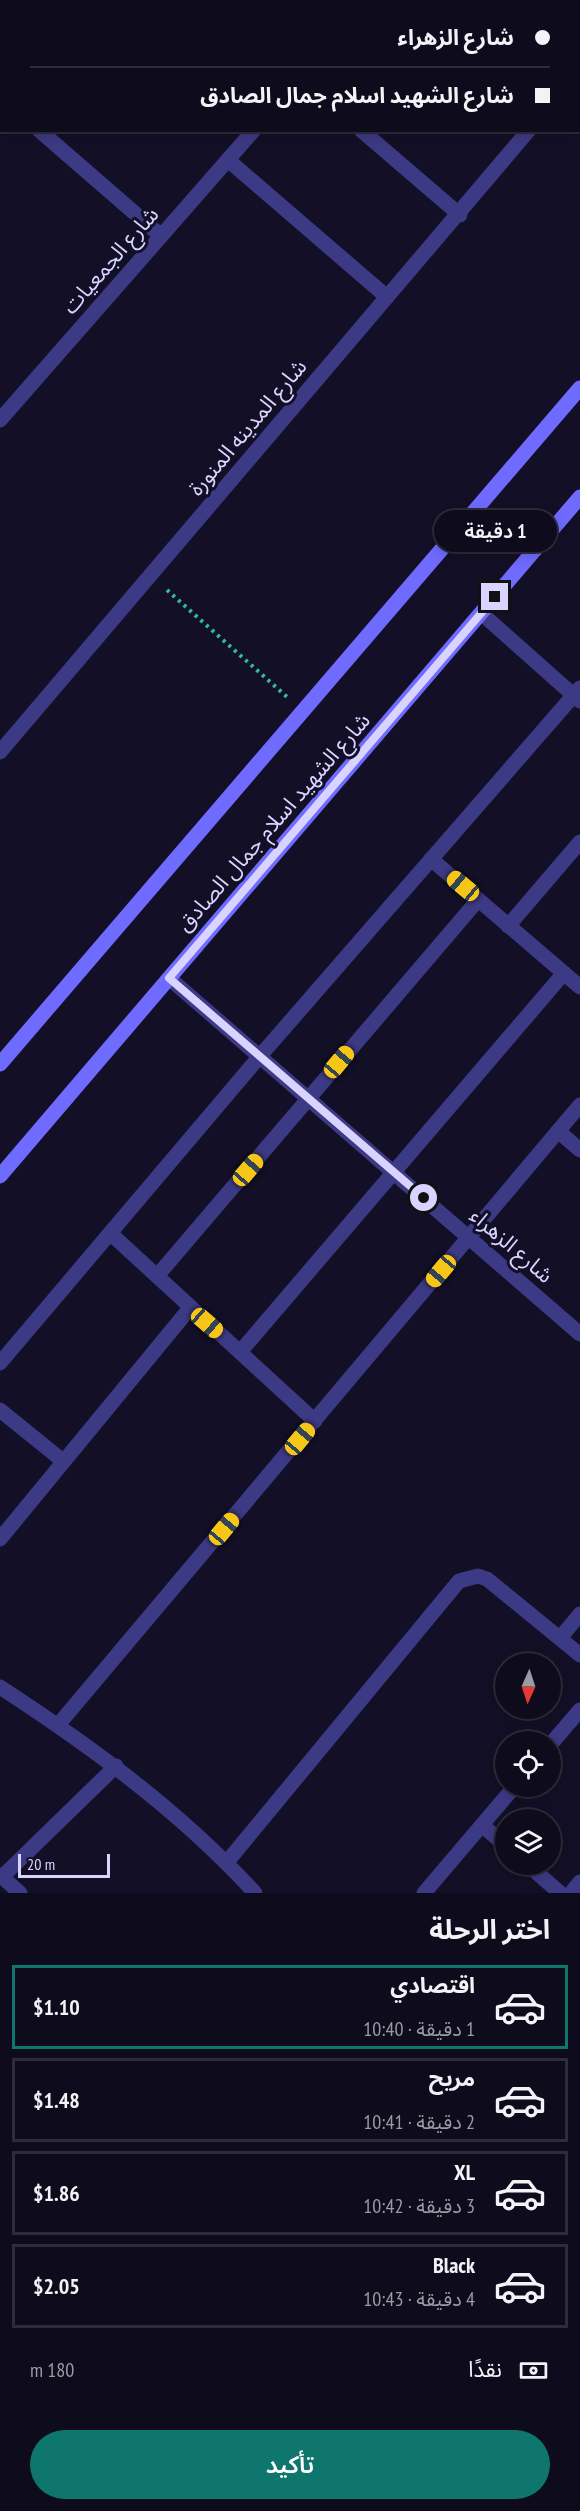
<!DOCTYPE html>
<html lang="ar">
<head>
<meta charset="utf-8">
<style>
	:root { --surface:#0e0b1c; --page:#171425; --text:#f1f3f6; --muted:#9b9ba3; --line:#2e2b3b; --accent:#0f766e }
	body { margin:0; font-family:"PT Sans Narrow","Noto Sans Arabic",sans-serif; background:var(--page); color:var(--text); direction:rtl; height:100vh; display:flex; flex-direction:column; font-size:22px; white-space:nowrap }
	* { box-sizing:border-box; margin:0 }
	p { font-size:20px; color:var(--muted) }
	.icon { flex:none; width:33px; height:33px; fill:none; stroke:currentColor; stroke-width:2; stroke-linecap:round; stroke-linejoin:round }
	.map { position:relative; height:1893px; overflow:hidden; direction:ltr }
	.drawer { display:flex; flex-direction:column; background:var(--surface); flex:1 }
	.drawer>* { flex:none }
	.guide { position:absolute; left:0px; top:0px; width:580px; height:132px; box-shadow:0 3px 15px #0003,0 0 0 2px var(--line); direction:rtl; display:grid; align-content:center; height:132px; padding:0 30px; background:var(--surface) }
	.needle { width:39px; rotate:183deg }
	.controls { position:absolute; left:495px; top:1653px; display:grid; gap:12px }
	.controls a { display:grid; place-items:center; width:66px; height:66px; border-radius:50%; background:var(--surface); box-shadow:0 3px 15px #0003,0 0 0 2px var(--line); font-size:30px }
	.scale { position:absolute; left:18px; bottom:15px; width:92px; box-sizing:border-box; padding-left:6px; border:3px solid #d9d4ff; border-top:0; font-size:16px; line-height:21px; white-space:nowrap; color:#d9d4ff; -webkit-text-stroke:4px #130f26; paint-order:stroke }
	.end { position:absolute; width:27px; height:27px; margin:-14px; border:8px solid #d9d4ff; background:#111; box-shadow:0 0 0 3px #111 }
	.from { border-radius:50% }
	.bubble { position:absolute; height:42px; border-radius:21px; background:var(--surface); box-shadow:0 3px 15px #0003,0 0 0 2px var(--line); font-size:20px; font-weight:600; line-height:42px; text-align:center; direction:rtl }
	.car { position:absolute; width:18px; height:36px; margin:-18px -9px; border-radius:8px; box-shadow:0 0 4px 2px #0007; background:linear-gradient(#f5c518 24%,#345 0 40%,#f5c518 0 76%,#345 0 86%,#f5c518 0) }
	.guide b { display:flex; align-items:center; gap:21px; height:57px; font-size:22px }
	.guide b+b { border-top:2px solid var(--line) }
	.guide i { width:15px; height:15px; background:var(--text) }
	ul { padding:0; list-style:none }
	li { display:flex; align-items:center; gap:18px; height:84px; margin:0 12px 9px; padding:0 18px; border:3px solid var(--line); border-radius:0px }
	li div { flex:1 }
	li b { display:block; font-size:22px }
	li em { font-style:normal; font-weight:600 }
	li.on { border-color:var(--accent) }
	li>.icon { width:54px; height:54px; stroke-width:1.5 }
	h2 { padding:0 30px; font-size:27px; line-height:72px }
	.pay { display:flex; align-items:center; gap:15px; height:66px; padding:0 30px; font-size:22px }
	.pay p { margin-inline-start:auto }
	.action { display:flex; gap:12px; margin-top:auto; padding:12px 30px }
	.action a { flex:1; height:69px; border-radius:36px; background:var(--accent); color:#fff; font-size:24px; font-weight:600; line-height:69px; text-align:center }
	.map>svg:first-child { display:block }
	.lines { fill:none; stroke-linecap:round; stroke-linejoin:round }
	.path { stroke:#2fb8b0; stroke-width:4; stroke-dasharray:3 4.5; stroke-linecap:butt }
	.street { stroke:#3d3a85; stroke-width:15 }
	.secondary { stroke:#6f6bff; stroke-width:15 }
	.route { stroke:#d9d4ff; stroke-width:8 }
	.labels { text-anchor:middle; stroke-width:6; stroke-linejoin:round; paint-order:stroke }
	.street-label { font-size:22px; fill:#d9d4ff; stroke:#130f26 }
</style>
</head>
<body>
<div class="map">
<svg width="580" height="1893" viewBox="0 0 580 1893">
	<rect width="100%" height="100%" fill="#130f26"/>
	<g class="lines">
		<!-- path -->
		<g class="path">
			<path d="M 577,130 L 580,133"/>
			<path d="M 167,590 L 287,697"/>
		</g>
		<!-- street -->
		<g class="street">
			<path d="M 208,0 L 209,2"/>
			<path d="M 507,0 L 508,2"/>
			<path d="M 0,97 L 2,98"/>
			<path d="M 0,112 L 2,110"/>
			<path d="M 39,130 L 161,236"/>
			<path d="M 361,130 L 460,215"/>
			<path d="M 228,160 L 387,297"/>
			<path d="M 0,420 L 254,130"/>
			<path d="M 481,613 L 580,701"/>
			<path d="M 0,752 L 529,130"/>
			<path d="M 431,859 L 580,987"/>
			<path d="M 508,926 L 580,842"/>
			<path d="M 169,978 L 580,1334"/>
			<path d="M 558,1131 L 580,1150"/>
			<path d="M 110,1233 L 315,1421"/>
			<path d="M 157,1276 L 478,900"/>
			<path d="M 240,1352 L 564,973"/>
			<path d="M 0,1363 L 260,1056 L 580,688"/>
			<path d="M 0,1410 L 63,1461"/>
			<path d="M 0,1539 L 190,1308"/>
			<path d="M 560,1638 L 580,1614"/>
			<path d="M 0,1687 C 92,1747 181,1812 255,1893"/>
			<path d="M 58,1725 L 580,1105"/>
			<path d="M 550,1745 L 580,1710"/>
			<path d="M 482,1825 L 506,1846"/>
			<path d="M 227,1862 L 459,1581 L 478,1576 L 487,1579 L 580,1655"/>
			<path d="M 527,1864 L 560,1893"/>
			<path d="M 0,1875 L 20,1893"/>
			<path d="M 2,1877 L 116,1766"/>
			<path d="M 424,1893 L 515,1786"/>
			<path d="M 571,1893 L 580,1882"/>
		</g>
		<!-- secondary -->
		<g class="secondary">
			<path d="M 0,1064 L 580,388"/>
			<path d="M 0,1176 L 580,497"/>
		</g>
	</g>
	<g class="lines">
		<!-- route -->
		<path class="route" d="M 424,1198 L 169,978 L 495,597"/>
	</g>
	<g class="labels">
		<!-- street labels -->
		<g class="street-label">
			<text transform="translate(110 260) rotate(-49)" y="8">شارع الجمعيات</text>
			<text transform="translate(247 427) rotate(-50)" y="8">شارع المدينه المنورة</text>
			<text transform="translate(273 822) rotate(-49)" y="8">شارع الشهيد اسلام جمال الصادق</text>
			<text transform="translate(512 1245) rotate(41)" y="8">شارع الزهراء</text>
		</g>
	</g>
</svg>
<div class="controls">
<a><svg class="needle" viewBox="-14 -14 28 28"><path d="M0-13l5 13h-10z" fill="#e53935"/><path d="M0 13l5-13h-10z" fill="#9b9ba3"/></svg></a>
<a><svg class="icon" aria-label="locate" viewBox="0 0 24 24"><circle cx="12" cy="12" r="6"/><path d="M12 2v4M12 18v4M2 12h4M18 12h4"/></svg></a>
<a><svg class="icon" aria-label="layers" viewBox="0 0 24 24"><path d="M12 4l9 5-9 5-9-5zM3 14l9 5 9-5"/></svg></a>
</div>
<div class="scale">20 m</div>
<i class="end from" style="left:424px;top:1198px"></i>
<i class="end" style="left:495px;top:597px"></i>
<div class="bubble" style="left:434px;top:510px;width:123px">1 دقيقة</div>
<i class="car" style="left:463px;top:886px;rotate:310deg"></i>
<i class="car" style="left:339px;top:1062px;rotate:40deg"></i>
<i class="car" style="left:248px;top:1170px;rotate:41deg"></i>
<i class="car" style="left:441px;top:1271px;rotate:220deg"></i>
<i class="car" style="left:207px;top:1323px;rotate:131deg"></i>
<i class="car" style="left:300px;top:1439px;rotate:40deg"></i>
<i class="car" style="left:224px;top:1529px;rotate:40deg"></i>
<div class="guide">
<b><i class="from"></i>شارع الزهراء</b>
<b><i></i>شارع الشهيد اسلام جمال الصادق</b>
</div>
</div>
<section class="drawer">
<h2>اختر الرحلة</h2>
<ul>
<li class="on"><svg class="icon" aria-label="car" viewBox="0 0 24 24"><path d="M5 17H2v-5l4-1 3-4h7l3 4 3 1v5h-3M9 17h6M6 11h13"/><circle cx="7" cy="17" r="2"/><circle cx="17" cy="17" r="2"/></svg><div><b>اقتصادي</b><p>1 دقيقة · 10:40</p></div><em>$1.10</em></li>
<li><svg class="icon" aria-label="car" viewBox="0 0 24 24"><path d="M5 17H2v-5l4-1 3-4h7l3 4 3 1v5h-3M9 17h6M6 11h13"/><circle cx="7" cy="17" r="2"/><circle cx="17" cy="17" r="2"/></svg><div><b>مريح</b><p>2 دقيقة · 10:41</p></div><em>$1.48</em></li>
<li><svg class="icon" aria-label="car" viewBox="0 0 24 24"><path d="M5 17H2v-5l4-1 3-4h7l3 4 3 1v5h-3M9 17h6M6 11h13"/><circle cx="7" cy="17" r="2"/><circle cx="17" cy="17" r="2"/></svg><div><b>XL</b><p>3 دقيقة · 10:42</p></div><em>$1.86</em></li>
<li><svg class="icon" aria-label="car" viewBox="0 0 24 24"><path d="M5 17H2v-5l4-1 3-4h7l3 4 3 1v5h-3M9 17h6M6 11h13"/><circle cx="7" cy="17" r="2"/><circle cx="17" cy="17" r="2"/></svg><div><b>Black</b><p>4 دقيقة · 10:43</p></div><em>$2.05</em></li>
</ul>
<div class="pay"><svg class="icon" aria-label="cash" viewBox="0 0 24 24"><path d="M3 7h18v10H3z"/><circle cx="12" cy="12" r="2"/></svg>نقدًا<p>180 m</p></div>
<div class="action"><a>تأكيد</a></div>
</section>
</body>
</html>
